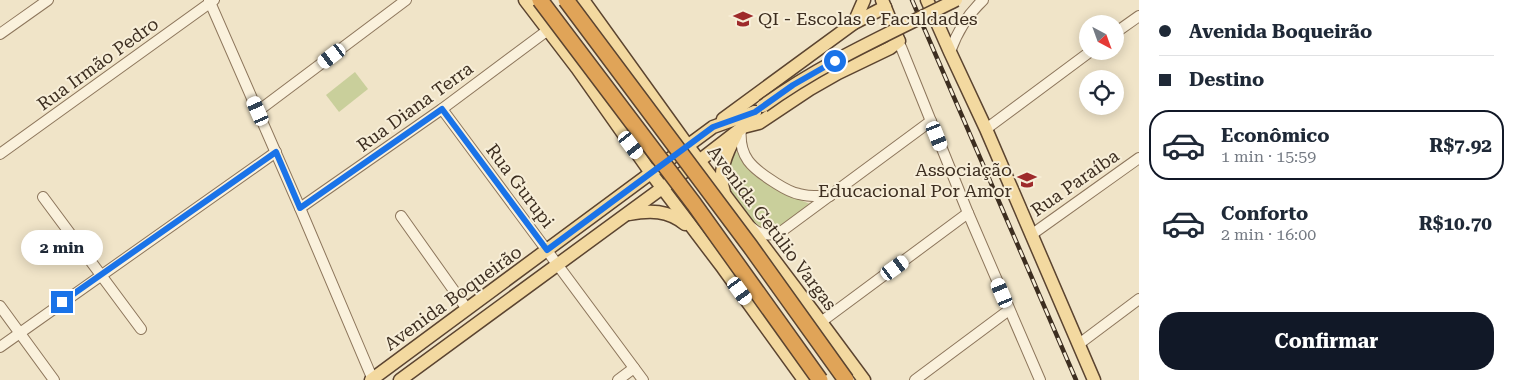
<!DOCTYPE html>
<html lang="pt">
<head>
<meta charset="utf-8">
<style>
	:root { --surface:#fff; --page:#f6f6f7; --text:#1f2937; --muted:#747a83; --line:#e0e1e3; --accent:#111827 }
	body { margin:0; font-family:"Roboto Serif",serif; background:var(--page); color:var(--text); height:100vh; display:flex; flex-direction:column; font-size:19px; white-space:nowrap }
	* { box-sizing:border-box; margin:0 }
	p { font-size:16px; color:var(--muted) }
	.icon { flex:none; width:28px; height:28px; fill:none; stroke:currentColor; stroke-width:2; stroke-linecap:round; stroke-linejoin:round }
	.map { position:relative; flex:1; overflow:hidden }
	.drawer { display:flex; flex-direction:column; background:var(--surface); width:375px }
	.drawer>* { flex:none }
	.hud { display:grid; align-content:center; height:110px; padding:0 20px; background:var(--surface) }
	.needle { width:32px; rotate:139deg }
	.fabs { position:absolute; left:1079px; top:15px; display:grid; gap:10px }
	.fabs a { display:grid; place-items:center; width:45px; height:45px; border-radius:50%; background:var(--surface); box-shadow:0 2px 12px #0003; font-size:25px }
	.end { position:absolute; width:22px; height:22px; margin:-11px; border:6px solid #1a73e8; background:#fff; box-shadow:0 0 0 2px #fff }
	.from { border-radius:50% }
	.bubble { position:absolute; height:35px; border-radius:18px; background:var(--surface); box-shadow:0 2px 12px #0003; font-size:16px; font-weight:700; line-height:35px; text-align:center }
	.car { position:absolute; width:15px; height:30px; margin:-15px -8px; border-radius:6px; box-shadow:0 0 4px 1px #0007; background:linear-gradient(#fff 24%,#345 0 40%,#fff 0 76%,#345 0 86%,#fff 0) }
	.hud b { display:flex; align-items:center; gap:18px; height:48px; font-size:19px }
	.hud b+b { border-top:1px solid var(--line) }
	.hud i { width:12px; height:12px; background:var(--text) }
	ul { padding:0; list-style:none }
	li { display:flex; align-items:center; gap:15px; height:70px; margin:0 10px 8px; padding:0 10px; border:2px solid transparent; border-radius:20px }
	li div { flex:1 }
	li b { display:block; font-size:19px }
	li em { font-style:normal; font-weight:700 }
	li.selected { border-color:var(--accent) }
	li>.icon { width:45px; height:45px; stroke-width:1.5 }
	.button { display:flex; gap:10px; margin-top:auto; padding:10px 20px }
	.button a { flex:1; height:58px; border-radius:20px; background:var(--accent); color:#fff; font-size:20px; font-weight:700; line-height:58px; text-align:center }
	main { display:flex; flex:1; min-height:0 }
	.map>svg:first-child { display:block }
	.green { fill:#c9cf9b }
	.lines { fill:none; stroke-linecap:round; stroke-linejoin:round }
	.minor-casing { stroke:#8d765c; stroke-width:12 }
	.major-casing { stroke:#5b4430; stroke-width:15 }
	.minor { stroke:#faf1dc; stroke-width:10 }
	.major { stroke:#f3d9a0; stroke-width:12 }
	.rail-casing { stroke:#3d2e20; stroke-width:4.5 }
	.rail { stroke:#f7eed8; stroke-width:2.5; stroke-dasharray:8; stroke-linecap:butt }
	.major-bridge-casing { stroke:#5b4430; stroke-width:15; stroke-linecap:butt }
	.highway-bridge-casing { stroke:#5b4430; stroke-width:18; stroke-linecap:butt }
	.major-bridge { stroke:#f3d9a0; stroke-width:12 }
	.highway-bridge { stroke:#e0a458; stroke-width:15 }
	.route { stroke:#1a73e8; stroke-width:6 }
	.labels { text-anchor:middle; stroke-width:4; stroke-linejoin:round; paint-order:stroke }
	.poi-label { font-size:18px; fill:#3d2e20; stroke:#f7eed8; text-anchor:start }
	.street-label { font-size:18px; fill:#3d2e20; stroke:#f7eed8 }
</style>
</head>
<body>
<main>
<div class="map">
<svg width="1139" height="380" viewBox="0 0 1139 380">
	<rect width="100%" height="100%" fill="#f0e4c8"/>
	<!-- green -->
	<g class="green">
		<path d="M 355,72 L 368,89 L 339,112 L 326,95 Z"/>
		<path d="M 739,149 C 742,157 745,165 750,171 C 763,185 792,197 810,204 C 799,213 786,227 772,229 C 753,232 726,190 727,173 C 728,163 732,157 739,149 Z"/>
	</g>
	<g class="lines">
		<!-- minor casing -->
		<g class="minor-casing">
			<g id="minor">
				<path d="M 209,0 L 300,208 L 373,380"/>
				<path d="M 1115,33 L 1139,16"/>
				<path d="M 0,34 L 48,0"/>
				<path d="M 901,47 L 968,213 L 1040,380"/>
				<path d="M 950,52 C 957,32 967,15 983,0"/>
				<path d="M 442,109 L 643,380"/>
				<path d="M 258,111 L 406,0"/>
				<path d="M 741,128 C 738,157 752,168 774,182 C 782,187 789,192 799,194 C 809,197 820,196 830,196"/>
				<path d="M 986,129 L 1091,51"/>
				<path d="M 0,154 L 214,0"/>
				<path d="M 43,197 L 141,329"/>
				<path d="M 300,208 L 442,109 L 548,30"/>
				<path d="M 401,216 L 467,309"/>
				<path d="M 751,227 C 760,236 771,236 782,231 L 931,121"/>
				<path d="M 1031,235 L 1139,158"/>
				<path d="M 0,306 L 54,380"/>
				<path d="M 821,322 L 968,213"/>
				<path d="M 1079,344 L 1139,299"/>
				<path d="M 0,347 L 276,152"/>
				<path d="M 618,380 L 634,368"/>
				<path d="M 915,380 L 1009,310"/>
			</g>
		</g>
		<!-- major casing -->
		<g class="major-casing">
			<g id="major">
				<path d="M 525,0 L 577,68 L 651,173 L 723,268 L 804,380"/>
				<path d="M 583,0 L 688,146 L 821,322 L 864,380"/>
				<path d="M 882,0 L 898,39"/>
				<path d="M 927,0 L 950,52 L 986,129 L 1094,380"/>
				<path d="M 854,23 L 864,0"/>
				<path d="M 723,119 L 854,23 L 885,7"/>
				<path d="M 743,127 L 759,123 L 810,89 L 838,73 L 890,48 L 899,41"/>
				<path d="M 724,192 C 717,173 727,152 736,135"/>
				<path d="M 629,214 C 650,210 668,210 685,224"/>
				<path d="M 371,380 L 713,127 L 755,112"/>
				<path d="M 400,380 L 699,161 L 743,127 L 755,112"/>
			</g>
		</g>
		<!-- minor -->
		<use href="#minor" class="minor"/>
		<!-- major -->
		<use href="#major" class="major"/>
		<!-- rail casing -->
		<g class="rail-casing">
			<path id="rail" d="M 912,0 L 1076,380"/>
		</g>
		<!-- rail -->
		<use href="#rail" class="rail"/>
		<!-- major-bridge casing -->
		<g class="major-bridge-casing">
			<path id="major-bridge" d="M 763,106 C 822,63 891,33 956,0"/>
		</g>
		<!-- highway-bridge casing -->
		<g class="highway-bridge-casing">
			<g id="highway-bridge">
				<path d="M 540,0 L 694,204 L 820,380"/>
				<path d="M 566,0 L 750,246 L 846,380"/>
			</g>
		</g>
		<!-- major-bridge -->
		<use href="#major-bridge" class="major-bridge"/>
		<!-- highway-bridge -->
		<use href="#highway-bridge" class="highway-bridge"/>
	</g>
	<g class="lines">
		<!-- route -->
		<path class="route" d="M 62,302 L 276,152 L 300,208 L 442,109 L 547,250 L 713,127 L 755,112 L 793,85 L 835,61"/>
	</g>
	<!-- icons -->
	<defs>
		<g id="school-bare" transform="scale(1.5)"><path d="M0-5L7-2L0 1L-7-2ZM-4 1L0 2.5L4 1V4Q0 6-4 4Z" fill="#9e2a2b" stroke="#f7eed8" stroke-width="2.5" paint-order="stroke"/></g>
	</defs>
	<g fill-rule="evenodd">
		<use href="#school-bare" x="743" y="19"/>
		<use href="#school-bare" x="1027" y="180"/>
	</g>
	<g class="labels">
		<!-- poi labels -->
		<g class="poi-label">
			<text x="758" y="25">QI - Escolas e Faculdades</text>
			<text x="1012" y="176" text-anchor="end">Associação<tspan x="1012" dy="21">Educacional Por Amor</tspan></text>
		</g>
		<!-- street labels -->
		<g class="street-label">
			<text transform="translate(98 64) rotate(-36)" y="6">Rua Irmão Pedro</text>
			<text transform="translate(415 107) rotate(-36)" y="6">Rua Diana Terra</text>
			<text transform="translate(1075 183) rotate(-35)" y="6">Rua Paraíba</text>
			<text transform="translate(520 186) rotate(53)" y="6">Rua Gurupi</text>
			<text transform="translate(772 228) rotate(53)" y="6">Avenida Getúlio Vargas</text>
			<text transform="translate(453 298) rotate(-36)" y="6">Avenida Boqueirão</text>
		</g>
	</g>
</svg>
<div class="fabs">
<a><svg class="needle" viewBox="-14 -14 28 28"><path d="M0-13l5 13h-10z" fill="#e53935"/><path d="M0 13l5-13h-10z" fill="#747a83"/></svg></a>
<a><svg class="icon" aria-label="locate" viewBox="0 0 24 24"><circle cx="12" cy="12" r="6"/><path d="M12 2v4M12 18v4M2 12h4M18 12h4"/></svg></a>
</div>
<i class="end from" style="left:835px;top:61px"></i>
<i class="end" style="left:62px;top:302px"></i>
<div class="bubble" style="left:21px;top:230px;width:82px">2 min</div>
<i class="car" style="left:332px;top:56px;rotate:233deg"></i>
<i class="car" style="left:258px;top:111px;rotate:336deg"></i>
<i class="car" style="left:937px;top:136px;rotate:158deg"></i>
<i class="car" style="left:631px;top:145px;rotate:143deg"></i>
<i class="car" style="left:895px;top:268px;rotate:54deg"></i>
<i class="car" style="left:740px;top:291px;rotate:144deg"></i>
<i class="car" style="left:1002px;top:293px;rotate:337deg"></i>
</div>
<section class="drawer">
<div class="hud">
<b><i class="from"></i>Avenida Boqueirão</b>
<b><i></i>Destino</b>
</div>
<ul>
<li class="selected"><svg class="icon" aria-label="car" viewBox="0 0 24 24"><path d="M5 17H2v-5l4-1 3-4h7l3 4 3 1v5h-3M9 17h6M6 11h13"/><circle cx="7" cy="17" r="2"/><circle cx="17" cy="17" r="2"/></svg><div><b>Econômico</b><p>1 min · 15:59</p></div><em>R$7.92</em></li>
<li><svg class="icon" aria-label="car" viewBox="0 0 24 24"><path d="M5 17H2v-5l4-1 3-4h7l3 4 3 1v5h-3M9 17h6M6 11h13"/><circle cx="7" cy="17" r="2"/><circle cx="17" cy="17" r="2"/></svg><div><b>Conforto</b><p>2 min · 16:00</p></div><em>R$10.70</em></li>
</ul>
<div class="button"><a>Confirmar</a></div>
</section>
</main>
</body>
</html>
